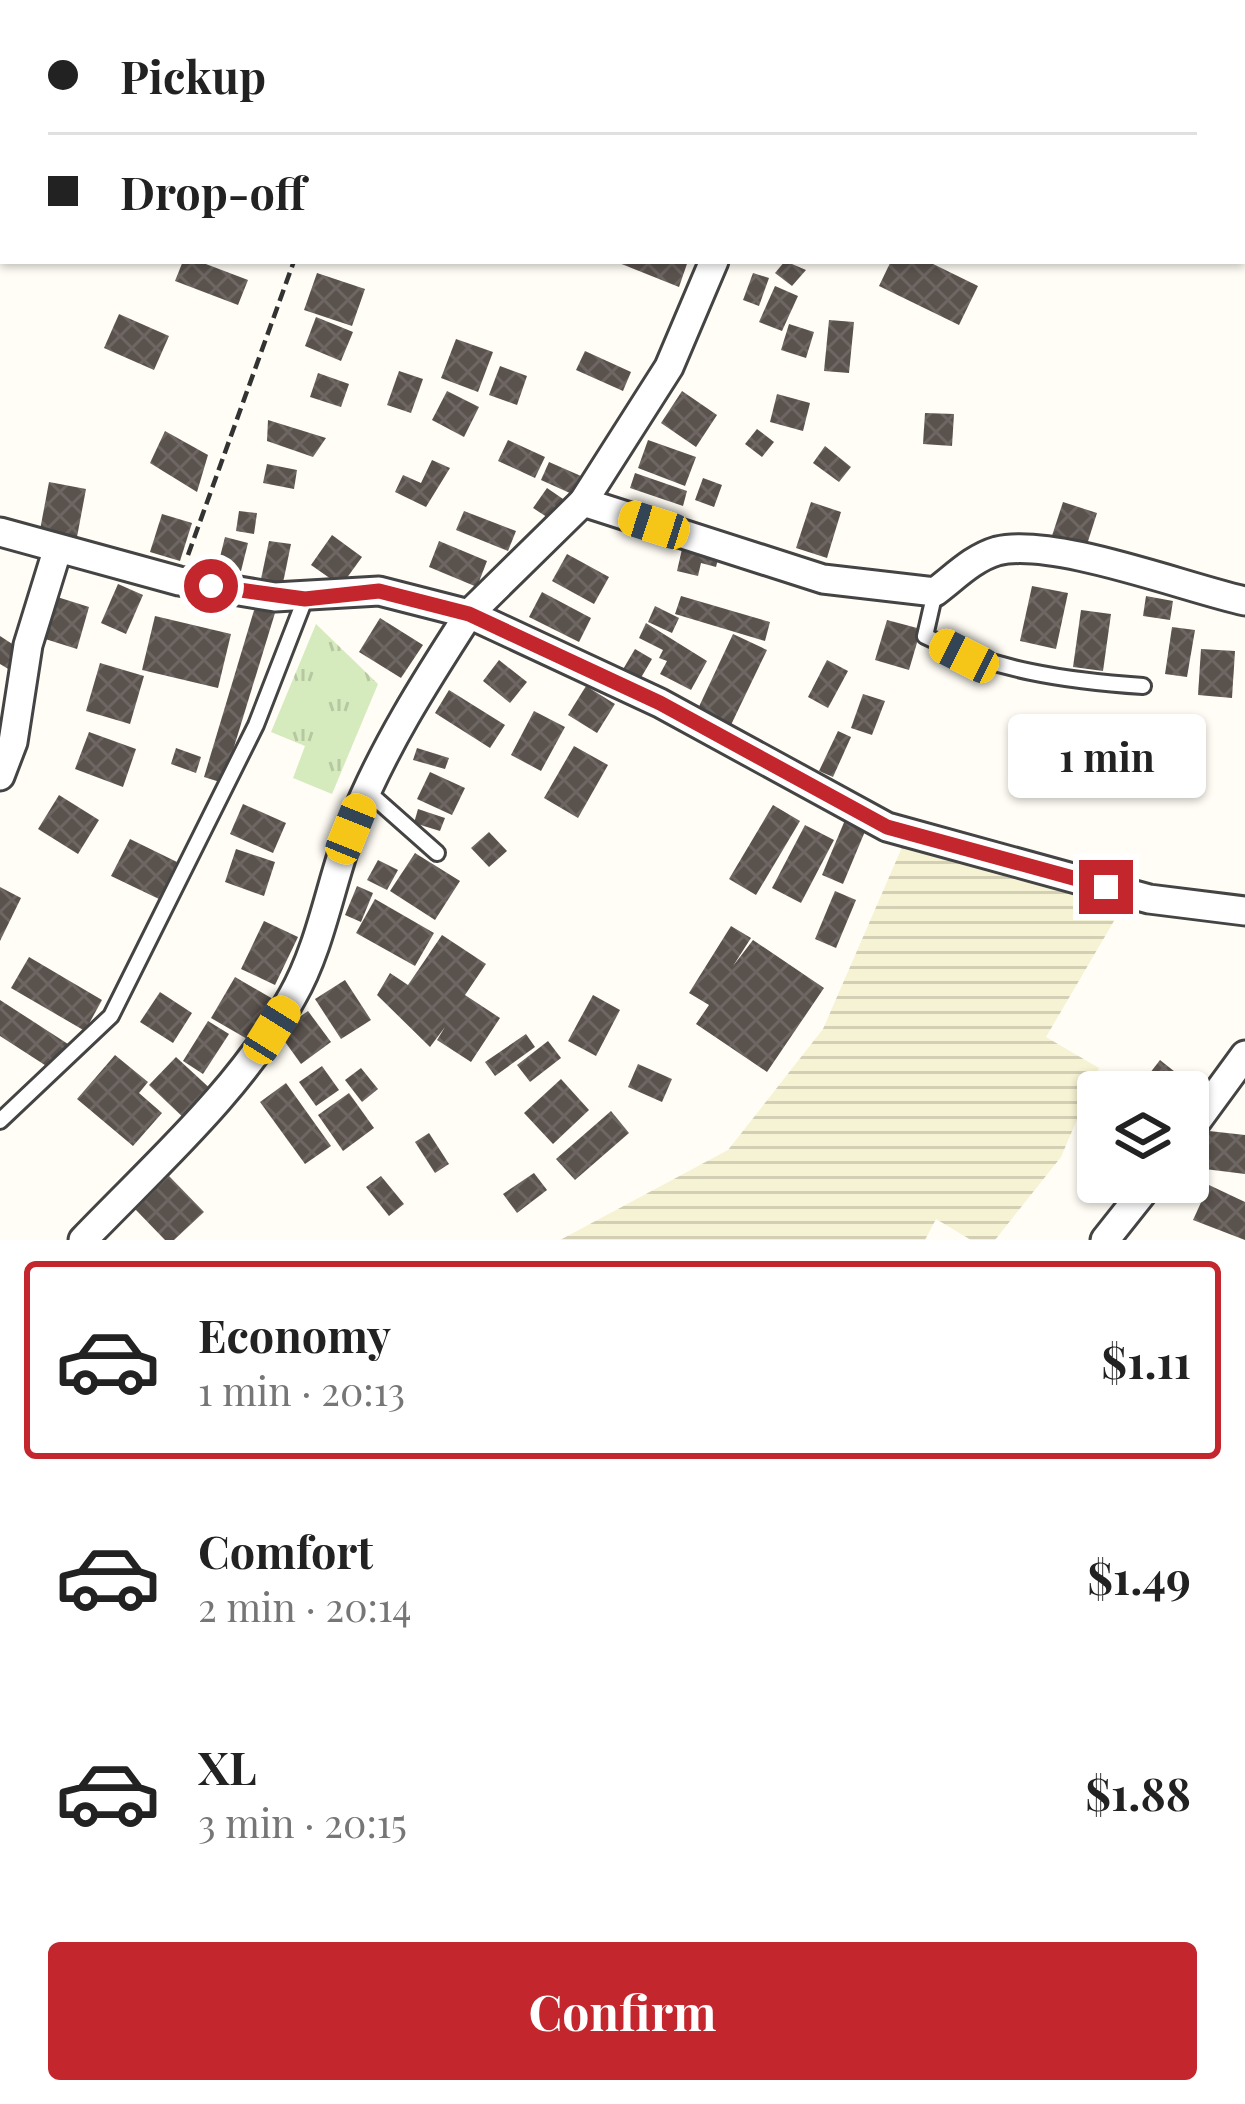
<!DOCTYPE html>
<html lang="en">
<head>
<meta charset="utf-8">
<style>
	:root { --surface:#fff; --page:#f2f2f2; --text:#222; --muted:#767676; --line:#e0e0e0; --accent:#c4262e }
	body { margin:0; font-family:"Playfair Display",serif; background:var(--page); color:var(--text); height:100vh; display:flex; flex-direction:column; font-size:45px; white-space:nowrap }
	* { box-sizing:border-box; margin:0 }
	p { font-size:39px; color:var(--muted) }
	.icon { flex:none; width:66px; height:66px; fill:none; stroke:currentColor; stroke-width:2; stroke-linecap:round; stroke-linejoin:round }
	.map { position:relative; height:1240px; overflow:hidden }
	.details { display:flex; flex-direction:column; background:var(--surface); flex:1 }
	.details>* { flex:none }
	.banner { position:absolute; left:0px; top:0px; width:1245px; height:264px; box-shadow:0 3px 9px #0004; display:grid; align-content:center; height:264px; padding:0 48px; background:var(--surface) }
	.fabs { position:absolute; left:1077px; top:1071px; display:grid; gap:24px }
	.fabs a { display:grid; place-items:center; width:132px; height:132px; border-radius:12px; background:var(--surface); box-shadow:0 3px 9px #0004; font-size:60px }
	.end { position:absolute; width:54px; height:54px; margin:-27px; border:15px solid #c4262e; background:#fff; box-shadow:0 0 0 6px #fff }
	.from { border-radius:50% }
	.bubble { position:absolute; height:84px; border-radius:12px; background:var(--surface); box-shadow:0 3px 9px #0004; font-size:39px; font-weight:700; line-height:84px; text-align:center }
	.car { position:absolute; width:36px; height:72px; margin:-36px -18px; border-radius:15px; box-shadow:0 0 9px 3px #0007; background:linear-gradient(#f5c518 24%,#345 0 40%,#f5c518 0 76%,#345 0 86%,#f5c518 0) }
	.banner b { display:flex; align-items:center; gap:42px; height:114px; font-size:45px }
	.banner b+b { border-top:3px solid var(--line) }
	.banner i { width:30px; height:30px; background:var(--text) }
	ul { padding:21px 0 0; list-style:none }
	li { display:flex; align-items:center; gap:36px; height:198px; margin:0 24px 18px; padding:0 24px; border:6px solid transparent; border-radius:12px }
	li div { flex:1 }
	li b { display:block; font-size:45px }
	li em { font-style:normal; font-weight:700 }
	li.active { border-color:var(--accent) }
	li>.icon { width:108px; height:108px; stroke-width:1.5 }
	.action { display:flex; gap:24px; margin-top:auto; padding:24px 48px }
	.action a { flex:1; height:138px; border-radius:12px; background:var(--accent); color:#fff; font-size:48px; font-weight:700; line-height:138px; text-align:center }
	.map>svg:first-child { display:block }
	.farmland { fill:url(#farmland-rules) }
	.grass { fill:url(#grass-tufts) }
	.building { fill:url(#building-cross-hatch) }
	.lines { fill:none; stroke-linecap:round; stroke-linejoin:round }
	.service-casing { stroke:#444; stroke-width:20 }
	.minor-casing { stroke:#444; stroke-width:33 }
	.path { stroke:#333; stroke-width:4.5; stroke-dasharray:12 6; stroke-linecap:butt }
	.service { stroke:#fff; stroke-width:14 }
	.minor { stroke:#fff; stroke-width:27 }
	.route { stroke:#c4262e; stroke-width:15 }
</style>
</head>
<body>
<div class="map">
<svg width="1245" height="1240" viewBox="0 0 1245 1240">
	<defs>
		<pattern id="farmland-rules" width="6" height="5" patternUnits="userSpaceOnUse" patternTransform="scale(3)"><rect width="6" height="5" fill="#f6f3d4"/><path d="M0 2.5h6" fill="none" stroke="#d2cfb5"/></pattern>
		<pattern id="grass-tufts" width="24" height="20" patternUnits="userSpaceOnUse" patternTransform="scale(3)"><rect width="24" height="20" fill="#d5ebbd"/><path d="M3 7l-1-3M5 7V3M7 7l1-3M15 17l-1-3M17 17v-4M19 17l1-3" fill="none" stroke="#b6c8a1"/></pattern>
		<pattern id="building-cross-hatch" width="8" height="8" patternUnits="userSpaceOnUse" patternTransform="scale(3)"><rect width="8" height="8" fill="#5a524d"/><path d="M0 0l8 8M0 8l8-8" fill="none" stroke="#6d6662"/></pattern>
	</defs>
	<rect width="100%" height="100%" fill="#fffdf5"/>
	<!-- farmland -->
	<path class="farmland" d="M 903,845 L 1121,909 L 1046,1037 L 1099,1068 L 1061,1157 L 995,1240 L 971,1240 L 936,1219 L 925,1240 L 560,1240 L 728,1150 L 823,1029 Z"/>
	<!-- grass -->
	<path class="grass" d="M 316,624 L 378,684 L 332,794 L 293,778 L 305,746 L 271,732 Z"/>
	<!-- building -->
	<g class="building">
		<path d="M 183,261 L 198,261 L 248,280 L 238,305 L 175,281 Z"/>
		<path d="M 614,261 L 688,261 L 679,287 Z"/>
		<path d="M 785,261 L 806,270 L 792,286 L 775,273 Z"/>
		<path d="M 891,261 L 927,261 L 978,286 L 959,325 L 879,286 Z"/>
		<path d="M 317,273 L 365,289 L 352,326 L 304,310 Z"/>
		<path d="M 753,273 L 769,278 L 759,306 L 743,300 Z"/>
		<path d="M 775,286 L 798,296 L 782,331 L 759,322 Z"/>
		<path d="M 119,314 L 169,336 L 154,370 L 104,348 Z"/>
		<path d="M 316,317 L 353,332 L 341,361 L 305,346 Z"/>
		<path d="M 829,320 L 854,322 L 849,373 L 824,371 Z"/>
		<path d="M 789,324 L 814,332 L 806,358 L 781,350 Z"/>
		<path d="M 456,339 L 493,352 L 478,392 L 441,378 Z"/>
		<path d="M 585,351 L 631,372 L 623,391 L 576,370 Z"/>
		<path d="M 500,366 L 527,376 L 517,405 L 489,395 Z"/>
		<path d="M 399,371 L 423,379 L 411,413 L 387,405 Z"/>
		<path d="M 318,373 L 349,384 L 341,407 L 310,397 Z"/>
		<path d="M 447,391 L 479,407 L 464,437 L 432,420 Z"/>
		<path d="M 682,391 L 717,415 L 696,447 L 661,423 Z"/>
		<path d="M 777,394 L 810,403 L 803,431 L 770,422 Z"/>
		<path d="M 925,413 L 954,414 L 952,446 L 923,444 Z"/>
		<path d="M 268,420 L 326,438 L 313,457 L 267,441 Z"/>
		<path d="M 757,429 L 774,442 L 762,457 L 745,444 Z"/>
		<path d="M 165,431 L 208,455 L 197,492 L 150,463 Z"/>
		<path d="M 508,440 L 545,457 L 535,478 L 498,461 Z"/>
		<path d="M 648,440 L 696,457 L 685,486 L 638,468 Z"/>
		<path d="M 825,446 L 851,467 L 839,482 L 813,463 Z"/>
		<path d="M 432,460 L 450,468 L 426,507 L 395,492 L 403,475 L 421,483 Z"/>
		<path d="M 549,462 L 581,476 L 572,494 L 541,480 Z"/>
		<path d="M 267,464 L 297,470 L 294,489 L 263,483 Z"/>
		<path d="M 635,473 L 687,491 L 683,506 L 630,488 Z"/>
		<path d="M 703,478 L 722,485 L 714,507 L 695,500 Z"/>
		<path d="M 49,482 L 86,489 L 77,537 L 40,530 Z"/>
		<path d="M 547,488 L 566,501 L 553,521 L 533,508 Z"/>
		<path d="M 811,502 L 841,512 L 827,558 L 796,548 Z"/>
		<path d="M 1063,502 L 1097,513 L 1083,557 L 1049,545 Z"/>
		<path d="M 239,511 L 257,513 L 254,534 L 236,531 Z"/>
		<path d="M 464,511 L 516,531 L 508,551 L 456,530 Z"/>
		<path d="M 162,514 L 192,523 L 180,561 L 150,552 Z"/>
		<path d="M 332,535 L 362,557 L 341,586 L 311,565 Z"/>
		<path d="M 225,537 L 248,543 L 241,571 L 218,565 Z"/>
		<path d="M 269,541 L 291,544 L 283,583 L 261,579 Z"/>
		<path d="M 439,541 L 487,561 L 477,587 L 429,567 Z"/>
		<path d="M 682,549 L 718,559 L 716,567 L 701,563 L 698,576 L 677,571 Z"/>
		<path d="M 567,554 L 609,577 L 594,604 L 552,581 Z"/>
		<path d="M 118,584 L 143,595 L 126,634 L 101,623 Z"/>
		<path d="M 1032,586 L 1068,593 L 1056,649 L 1020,641 Z"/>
		<path d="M 542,592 L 591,618 L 579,642 L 529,617 Z"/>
		<path d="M 54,596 L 89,607 L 77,649 L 42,638 Z"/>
		<path d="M 681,596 L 770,622 L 765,641 L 675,614 Z"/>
		<path d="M 1146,596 L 1173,601 L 1170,620 L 1143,616 Z"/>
		<path d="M 655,606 L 679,618 L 672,633 L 648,622 Z"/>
		<path d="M 255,607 L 275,613 L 223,783 L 204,777 Z"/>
		<path d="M 1081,610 L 1111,614 L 1103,671 L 1073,667 Z"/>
		<path d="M 155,616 L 231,634 L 218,688 L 142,670 Z"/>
		<path d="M 380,618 L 423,645 L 401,678 L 359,652 Z"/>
		<path d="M 887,620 L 921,629 L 909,670 L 875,660 Z"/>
		<path d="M 646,623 L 707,661 L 691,690 L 660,674 L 667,661 L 659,658 L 663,650 L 639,638 Z"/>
		<path d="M 1172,627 L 1195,630 L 1187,677 L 1165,674 Z"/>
		<path d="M 733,634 L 767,650 L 729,729 L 696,713 Z"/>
		<path d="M 0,636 L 23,651 L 10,670 L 0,664 Z"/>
		<path d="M 635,649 L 652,659 L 639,681 L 622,671 Z"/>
		<path d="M 1201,649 L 1235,651 L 1232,698 L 1198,695 Z"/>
		<path d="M 499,660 L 527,682 L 510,703 L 483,681 Z"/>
		<path d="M 827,660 L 848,671 L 828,708 L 808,697 Z"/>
		<path d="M 100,663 L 144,676 L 130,724 L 86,711 Z"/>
		<path d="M 586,686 L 615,704 L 597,733 L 568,715 Z"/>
		<path d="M 449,690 L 505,725 L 490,748 L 435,713 Z"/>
		<path d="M 863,694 L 885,701 L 872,735 L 851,728 Z"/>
		<path d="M 534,711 L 565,727 L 541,771 L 511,755 Z"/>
		<path d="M 838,731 L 851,737 L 833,777 L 819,771 Z"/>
		<path d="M 89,732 L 136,749 L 123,787 L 75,769 Z"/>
		<path d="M 574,746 L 608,765 L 578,818 L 544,798 Z"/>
		<path d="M 176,748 L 201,757 L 196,773 L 171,764 Z"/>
		<path d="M 417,748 L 449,758 L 445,769 L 413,760 Z"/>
		<path d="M 430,772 L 465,788 L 452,815 L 417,799 Z"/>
		<path d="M 59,795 L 99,820 L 78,854 L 38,829 Z"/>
		<path d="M 243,804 L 286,823 L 273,853 L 230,834 Z"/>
		<path d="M 773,805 L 800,821 L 756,895 L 729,879 Z"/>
		<path d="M 418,809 L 445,818 L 440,831 L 414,823 Z"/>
		<path d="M 845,820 L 866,829 L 843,884 L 822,875 Z"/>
		<path d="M 805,825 L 834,840 L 801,903 L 772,888 Z"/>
		<path d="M 489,832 L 507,851 L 489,867 L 471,848 Z"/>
		<path d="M 130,839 L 177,862 L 159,899 L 111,876 Z"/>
		<path d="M 236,849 L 275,862 L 264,896 L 225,882 Z"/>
		<path d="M 415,853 L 460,881 L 435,920 L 390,891 Z"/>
		<path d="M 378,860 L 398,870 L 387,890 L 367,880 Z"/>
		<path d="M 357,886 L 373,893 L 361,922 L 345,915 Z"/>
		<path d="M 0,887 L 21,898 L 0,941 Z"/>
		<path d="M 835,891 L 856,900 L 836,948 L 815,939 Z"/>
		<path d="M 375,899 L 434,933 L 415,966 L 356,933 Z"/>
		<path d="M 264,921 L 298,937 L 275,985 L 241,969 Z"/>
		<path d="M 731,926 L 751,938 L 733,966 L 753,940 L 824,988 L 767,1072 L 696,1024 L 709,1005 L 689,993 Z"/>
		<path d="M 442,935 L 486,964 L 465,995 L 500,1018 L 471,1062 L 437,1040 L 445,1027 L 430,1047 L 377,995 L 390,973 L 408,985 Z"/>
		<path d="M 29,957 L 102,1000 L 85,1031 L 11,988 Z"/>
		<path d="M 235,977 L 273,999 L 249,1040 L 211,1018 Z"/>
		<path d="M 345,980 L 371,1020 L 341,1039 L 315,999 Z"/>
		<path d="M 160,992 L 192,1013 L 173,1043 L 140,1022 Z"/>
		<path d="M 593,995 L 620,1010 L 596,1056 L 568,1041 Z"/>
		<path d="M 0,1000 L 68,1044 L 51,1069 L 0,1036 Z"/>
		<path d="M 308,1011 L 331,1042 L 301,1064 L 278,1032 Z"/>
		<path d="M 208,1021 L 229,1034 L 203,1074 L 183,1061 Z"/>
		<path d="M 526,1034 L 535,1047 L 495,1076 L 485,1062 Z"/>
		<path d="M 548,1041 L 561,1058 L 530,1082 L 517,1065 Z"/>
		<path d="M 115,1055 L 148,1082 L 139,1093 L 162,1113 L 133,1146 L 77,1099 Z"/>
		<path d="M 176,1057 L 215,1093 L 187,1121 L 149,1085 Z"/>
		<path d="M 1160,1060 L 1194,1087 L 1190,1092 L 1155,1092 L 1143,1082 Z"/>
		<path d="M 638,1064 L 672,1079 L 662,1102 L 628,1087 Z"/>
		<path d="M 322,1066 L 339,1090 L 316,1106 L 299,1082 Z"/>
		<path d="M 361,1068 L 378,1089 L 362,1102 L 345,1080 Z"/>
		<path d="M 561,1079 L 589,1110 L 553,1144 L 524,1113 Z"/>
		<path d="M 286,1083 L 331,1146 L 305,1164 L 260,1102 Z"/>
		<path d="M 349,1093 L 374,1128 L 343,1151 L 318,1115 Z"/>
		<path d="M 611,1111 L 629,1133 L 575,1180 L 556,1159 Z"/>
		<path d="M 1209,1131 L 1245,1135 L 1245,1174 L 1205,1169 Z"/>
		<path d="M 429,1133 L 449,1164 L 435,1173 L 415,1142 Z"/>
		<path d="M 534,1173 L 547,1190 L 517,1213 L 503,1194 Z"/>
		<path d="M 169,1176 L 204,1212 L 174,1240 L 165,1240 L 135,1209 Z"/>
		<path d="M 381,1176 L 404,1204 L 389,1216 L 366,1187 Z"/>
		<path d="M 1209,1185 L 1245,1202 L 1245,1240 L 1193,1220 Z"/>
	</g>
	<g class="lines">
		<!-- service casing -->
		<g class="service-casing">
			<g id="service">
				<path d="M 935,592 L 925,636 C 992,670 1067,681 1143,686"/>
				<path d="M 367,791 L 437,853"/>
				<path d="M 0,1121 L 111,1016 L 256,725 L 305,599"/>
			</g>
		</g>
		<!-- minor casing -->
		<g class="minor-casing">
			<g id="minor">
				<path d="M 900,0 L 902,3"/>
				<path d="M 808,3 L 809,0"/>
				<path d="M 1242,187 L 1245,187"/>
				<path d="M 714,261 L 669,367 L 583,502 L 469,614 L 660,703 L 887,827 L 1149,899 L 1245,911"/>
				<path d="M 583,502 L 823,579 L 935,592 C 955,577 973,558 997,551 C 1053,537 1186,588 1245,601"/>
				<path d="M 0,532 L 179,581 L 275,597 L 379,591 L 469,614 C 425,682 383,748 353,823 C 331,879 322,945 292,997 C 240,1090 157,1163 83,1240"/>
				<path d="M 0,776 L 13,742 L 28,645 L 57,551"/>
				<path d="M 1188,1133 L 1245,1055"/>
				<path d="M 1105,1240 L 1151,1182"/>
			</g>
		</g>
		<!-- path -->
		<g class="path">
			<path d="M 1083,3 L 1084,0"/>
			<path d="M 188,555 L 294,261"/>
		</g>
		<!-- service -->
		<use href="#service" class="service"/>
		<!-- minor -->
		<use href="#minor" class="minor"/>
	</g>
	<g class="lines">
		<!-- route -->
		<path class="route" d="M 211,586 L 305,599 L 379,591 L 469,614 L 660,703 L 887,827 L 1106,887"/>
	</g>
</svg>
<div class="fabs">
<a><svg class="icon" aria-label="layers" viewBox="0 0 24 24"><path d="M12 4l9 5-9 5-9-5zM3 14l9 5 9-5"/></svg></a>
</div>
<i class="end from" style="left:211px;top:586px"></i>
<i class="end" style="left:1106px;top:887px"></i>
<div class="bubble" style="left:1008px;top:714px;width:198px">1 min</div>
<i class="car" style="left:654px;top:525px;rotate:288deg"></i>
<i class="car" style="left:964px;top:656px;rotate:297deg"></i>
<i class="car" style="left:351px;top:829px;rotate:22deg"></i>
<i class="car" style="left:272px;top:1030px;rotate:32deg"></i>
<div class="banner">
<b><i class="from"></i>Pickup</b>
<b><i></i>Drop-off</b>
</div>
</div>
<section class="details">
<ul>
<li class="active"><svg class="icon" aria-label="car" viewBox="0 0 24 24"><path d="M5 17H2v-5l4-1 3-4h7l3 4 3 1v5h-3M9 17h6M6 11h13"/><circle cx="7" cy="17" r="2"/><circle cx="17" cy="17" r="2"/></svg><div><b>Economy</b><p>1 min · 20:13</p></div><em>$1.11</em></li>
<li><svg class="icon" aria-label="car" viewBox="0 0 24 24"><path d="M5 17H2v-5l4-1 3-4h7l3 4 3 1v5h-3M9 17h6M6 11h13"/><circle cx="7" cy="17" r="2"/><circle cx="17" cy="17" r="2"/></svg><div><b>Comfort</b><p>2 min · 20:14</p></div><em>$1.49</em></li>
<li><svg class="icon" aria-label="car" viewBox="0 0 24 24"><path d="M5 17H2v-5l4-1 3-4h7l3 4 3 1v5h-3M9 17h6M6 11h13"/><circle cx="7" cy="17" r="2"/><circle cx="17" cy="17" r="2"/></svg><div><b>XL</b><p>3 min · 20:15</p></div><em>$1.88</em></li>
</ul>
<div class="action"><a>Confirm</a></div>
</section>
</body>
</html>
